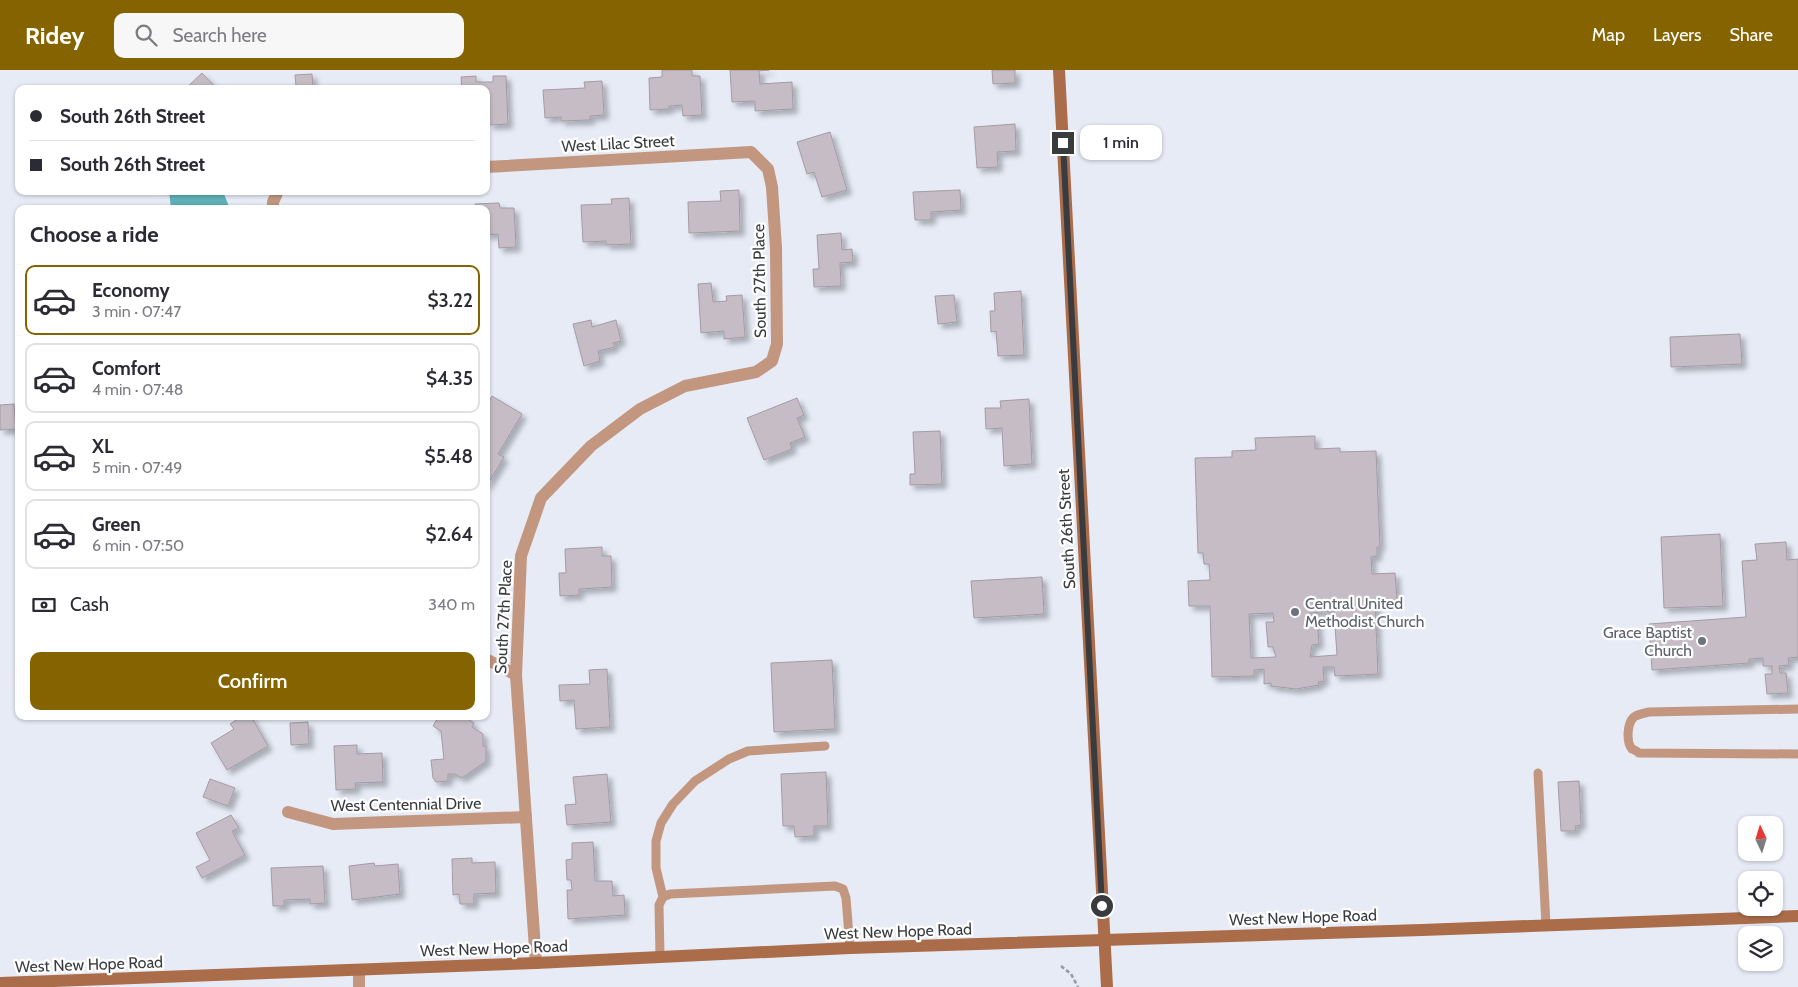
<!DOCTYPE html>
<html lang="en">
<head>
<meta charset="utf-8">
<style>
	:root { --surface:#fff; --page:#f7f7f7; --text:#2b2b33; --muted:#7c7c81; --line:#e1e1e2; --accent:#856400 }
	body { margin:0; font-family:Cabin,sans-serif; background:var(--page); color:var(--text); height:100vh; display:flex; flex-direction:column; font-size:19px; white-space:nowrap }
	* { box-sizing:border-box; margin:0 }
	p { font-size:16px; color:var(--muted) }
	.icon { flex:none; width:28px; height:28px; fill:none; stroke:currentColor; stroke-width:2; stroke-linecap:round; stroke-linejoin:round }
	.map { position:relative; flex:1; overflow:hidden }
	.sheet { position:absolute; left:15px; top:135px; width:475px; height:515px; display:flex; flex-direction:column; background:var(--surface); border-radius:10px; box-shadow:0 1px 4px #0004 }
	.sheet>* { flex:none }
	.guide { position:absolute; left:15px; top:15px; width:475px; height:110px; border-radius:10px; box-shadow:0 1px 4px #0004; display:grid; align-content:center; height:110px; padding:0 15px; background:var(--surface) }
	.needle { width:32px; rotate:356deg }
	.tools { position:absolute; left:1738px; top:746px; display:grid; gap:10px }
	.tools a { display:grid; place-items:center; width:45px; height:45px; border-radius:10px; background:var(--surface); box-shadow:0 1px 4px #0004; font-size:25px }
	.end { position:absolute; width:22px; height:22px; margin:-11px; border:6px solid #393b3f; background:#fff; box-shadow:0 0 0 2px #fff }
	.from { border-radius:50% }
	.bubble { position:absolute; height:35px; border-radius:10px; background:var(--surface); box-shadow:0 1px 4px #0004; font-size:16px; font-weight:600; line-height:35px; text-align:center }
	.guide b { display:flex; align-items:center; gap:18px; height:48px; font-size:19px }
	.guide b+b { border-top:1px solid var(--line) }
	.guide i { width:12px; height:12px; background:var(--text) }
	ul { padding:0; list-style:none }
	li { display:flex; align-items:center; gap:15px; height:70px; margin:0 10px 8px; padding:0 5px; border:2px solid var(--line); border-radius:10px }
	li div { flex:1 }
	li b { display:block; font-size:19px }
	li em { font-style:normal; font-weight:600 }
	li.on { border-color:var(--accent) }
	li>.icon { width:45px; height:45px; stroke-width:1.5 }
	h2 { padding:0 15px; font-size:22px; line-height:60px }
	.pay { display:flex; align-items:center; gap:12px; height:55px; padding:0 15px; font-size:19px }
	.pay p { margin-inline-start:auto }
	.cta { display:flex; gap:10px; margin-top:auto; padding:10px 15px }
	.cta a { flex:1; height:58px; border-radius:10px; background:var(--accent); color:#fff; font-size:20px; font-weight:600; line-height:58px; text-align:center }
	header { display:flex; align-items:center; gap:30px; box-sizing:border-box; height:70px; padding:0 25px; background:var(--accent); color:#fff }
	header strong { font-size:24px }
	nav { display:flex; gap:28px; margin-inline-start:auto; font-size:18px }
	.search { width:350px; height:45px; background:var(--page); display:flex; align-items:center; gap:12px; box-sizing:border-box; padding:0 18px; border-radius:10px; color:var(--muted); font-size:19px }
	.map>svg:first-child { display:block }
	.water { fill:#61b1b8 }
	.building { fill:#c5bcc5; stroke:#a49ba4; fill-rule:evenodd; filter:url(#shadow) }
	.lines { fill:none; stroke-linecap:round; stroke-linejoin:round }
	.path { stroke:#9599a0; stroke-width:2.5; stroke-dasharray:4 2.5; stroke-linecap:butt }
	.lane { stroke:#c2967f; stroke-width:9 }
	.street { stroke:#c2967f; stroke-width:12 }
	.secondary { stroke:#ab6c4a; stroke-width:12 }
	.route { stroke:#393b3f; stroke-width:6 }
	.worship-dot { fill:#6b7280; stroke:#fff; stroke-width:2 }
	.labels { text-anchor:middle; stroke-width:4.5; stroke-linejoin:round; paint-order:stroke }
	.street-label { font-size:16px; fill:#393b3f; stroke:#fff }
	.worship-label { font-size:16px; fill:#5b616d; stroke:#fff; text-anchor:start }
</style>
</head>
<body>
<header>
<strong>Ridey</strong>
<div class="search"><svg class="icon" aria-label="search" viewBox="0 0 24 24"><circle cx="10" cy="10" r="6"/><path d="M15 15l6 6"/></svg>Search here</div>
<nav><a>Map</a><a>Layers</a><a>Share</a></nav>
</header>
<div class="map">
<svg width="1798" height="917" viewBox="0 0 1798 917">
	<defs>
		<filter id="shadow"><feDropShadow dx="4.5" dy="4.5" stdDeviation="2.5" flood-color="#0004"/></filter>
	</defs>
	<rect width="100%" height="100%" fill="#e6ebf6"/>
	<!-- water -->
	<path class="water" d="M 169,121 L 221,121 L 224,124 L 230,139 L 171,139 Z"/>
	<!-- building -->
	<g class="building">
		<path d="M 662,0 L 692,0 L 692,6 L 700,6 L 702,45 L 683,46 L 682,35 L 669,36 L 669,39 L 650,40 L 649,8 L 662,7 Z"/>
		<path d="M 730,0 L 769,0 L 759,1 L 760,14 L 792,12 L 793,39 L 755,41 L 755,31 L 732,32 Z"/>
		<path d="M 992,0 L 1015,0 L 1015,13 L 993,14 Z"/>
		<path d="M 202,3 L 217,19 L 185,19 Z"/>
		<path d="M 312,4 L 313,19 L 251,19 L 296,16 L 295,5 Z"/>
		<path d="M 476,6 L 476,12 L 493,12 L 493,6 L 506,6 L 508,54 L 489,55 L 489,45 L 486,45 L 486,19 L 462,19 L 461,7 Z"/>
		<path d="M 602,11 L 604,45 L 590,46 L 590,50 L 561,51 L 561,47 L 545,48 L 543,20 L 585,18 L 584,12 Z"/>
		<path d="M 1015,54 L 1016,81 L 997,82 L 998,97 L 977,98 L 974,57 Z"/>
		<path d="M 830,62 L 847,120 L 822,127 L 814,102 L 807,104 L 797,72 Z"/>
		<path d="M 739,120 L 740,161 L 689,163 L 688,132 L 721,131 L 720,121 Z"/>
		<path d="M 960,120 L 961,140 L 931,142 L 931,150 L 915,150 L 913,122 Z"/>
		<path d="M 629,128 L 631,174 L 606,175 L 606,171 L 583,172 L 581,135 L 612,134 L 611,129 Z"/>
		<path d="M 499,133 L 500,138 L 514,138 L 516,177 L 499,178 L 498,164 L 486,165 L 486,139 L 476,139 L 475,134 Z"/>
		<path d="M 841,163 L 842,180 L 852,179 L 853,192 L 840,193 L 841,216 L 814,217 L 813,199 L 819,199 L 817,165 Z"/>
		<path d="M 711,213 L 713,232 L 727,231 L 726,226 L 742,225 L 745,267 L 724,269 L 724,261 L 701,263 L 698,214 Z"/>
		<path d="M 1021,221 L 1024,285 L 998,286 L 996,261 L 991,262 L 990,241 L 995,241 L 994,223 Z"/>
		<path d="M 954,225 L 957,252 L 938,254 L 935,226 Z"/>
		<path d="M 591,250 L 592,257 L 616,250 L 621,271 L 613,273 L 615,277 L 598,281 L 600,291 L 584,296 L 573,254 Z"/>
		<path d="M 1740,264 L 1742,294 L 1671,297 L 1670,267 Z"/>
		<path d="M 492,326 L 522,344 L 498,384 L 504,387 L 486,417 L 486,336 Z"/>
		<path d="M 797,328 L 804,345 L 797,348 L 805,367 L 790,373 L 792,379 L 764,390 L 747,348 Z"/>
		<path d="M 1029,329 L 1032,394 L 1004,396 L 1002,358 L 986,359 L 985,338 L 1001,338 L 1000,331 Z"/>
		<path d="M 14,334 L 16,359 L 0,360 L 0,335 Z"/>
		<path d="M 940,361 L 942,414 L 910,415 L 910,404 L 915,404 L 913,362 Z"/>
		<path d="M 1315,366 L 1315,379 L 1340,378 L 1340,382 L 1376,381 L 1380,477 L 1377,477 L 1377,486 L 1371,487 L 1372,504 L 1395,503 L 1397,530 L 1375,531 L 1378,604 L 1335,606 L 1334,597 L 1323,597 L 1324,611 L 1318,612 L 1319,615 L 1296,619 L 1271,616 L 1271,613 L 1264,614 L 1264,599 L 1254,600 L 1254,606 L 1212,607 L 1210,536 L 1189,536 L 1188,511 L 1210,510 L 1209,494 L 1204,494 L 1203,483 L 1198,483 L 1195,388 L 1232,387 L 1232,381 L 1256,380 L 1255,368 ZM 1334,541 L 1337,585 L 1310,587 L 1312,575 L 1319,574 L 1317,550 L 1310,550 L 1310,543 ZM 1273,543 L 1274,552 L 1266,552 L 1268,577 L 1273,577 L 1276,587 L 1251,588 L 1249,544 Z"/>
		<path d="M 1720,464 L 1723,536 L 1664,538 L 1661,467 Z"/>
		<path d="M 1786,472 L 1787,490 L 1798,489 L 1798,587 L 1788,588 L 1789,595 L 1779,596 L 1780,603 L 1786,603 L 1788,623 L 1767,624 L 1765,604 L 1772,604 L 1772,596 L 1763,596 L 1763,588 L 1749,589 L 1749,593 L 1652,600 L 1649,554 L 1746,547 L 1742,491 L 1757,490 L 1755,474 Z"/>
		<path d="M 602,477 L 602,486 L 611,486 L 612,517 L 579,519 L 579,525 L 560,526 L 559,503 L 566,503 L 565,479 Z"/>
		<path d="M 1042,507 L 1044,544 L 974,548 L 971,511 Z"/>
		<path d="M 832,590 L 835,659 L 774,662 L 771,593 Z"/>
		<path d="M 607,599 L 610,657 L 576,659 L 574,630 L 560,631 L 559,615 L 590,614 L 589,600 Z"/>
		<path d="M 243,646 L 251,646 L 268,676 L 227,700 L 211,673 L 234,659 L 230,654 Z"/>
		<path d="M 439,646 L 463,646 L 474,653 L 472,657 L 483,664 L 483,676 L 486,676 L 486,691 L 462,708 L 455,704 L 448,704 L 448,711 L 436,712 L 433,708 L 431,690 L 444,689 L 441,661 L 433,656 Z"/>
		<path d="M 308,652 L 309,674 L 291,675 L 290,653 Z"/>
		<path d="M 357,675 L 357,684 L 382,683 L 383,712 L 355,713 L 356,719 L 336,720 L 334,676 Z"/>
		<path d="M 826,702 L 828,756 L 814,756 L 814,766 L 795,767 L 794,756 L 783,756 L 781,704 Z"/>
		<path d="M 607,704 L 611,752 L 567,755 L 565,735 L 576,734 L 573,707 Z"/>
		<path d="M 210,709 L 235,718 L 228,736 L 203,727 Z"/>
		<path d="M 1579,711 L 1581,755 L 1575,756 L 1576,761 L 1561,761 L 1558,712 Z"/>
		<path d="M 231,745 L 239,758 L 232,761 L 245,785 L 202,808 L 196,797 L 210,790 L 196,763 Z"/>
		<path d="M 593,772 L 595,811 L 612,811 L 613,826 L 624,825 L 625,845 L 568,849 L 567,820 L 572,820 L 571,810 L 567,810 L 566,790 L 572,789 L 572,773 Z"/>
		<path d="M 472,788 L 472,793 L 495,792 L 496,823 L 474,824 L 474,834 L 460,834 L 459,824 L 453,825 L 452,789 Z"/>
		<path d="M 374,793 L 375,796 L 398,794 L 400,824 L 352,830 L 349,796 Z"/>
		<path d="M 323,796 L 325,833 L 310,834 L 310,829 L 284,830 L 284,836 L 273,836 L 271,798 Z"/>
	</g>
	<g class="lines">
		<!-- path -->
		<path class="path" d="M 1061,896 L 1071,904 L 1078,917"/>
		<!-- lane -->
		<g class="lane">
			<path d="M 1798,639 L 1649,642 C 1644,643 1638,644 1634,647 C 1627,653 1626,672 1632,679 C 1633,679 1638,682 1639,683 L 1798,684"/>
			<path d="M 1538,703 L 1546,855"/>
			<path d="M 663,827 L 656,798 L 656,771 L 661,753 L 673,734 L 695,711 L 729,689 L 748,681 L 825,676"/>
			<path d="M 660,887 L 659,835 L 663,827 L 670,824 L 835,816 L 843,819 L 846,828 L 850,878"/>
		</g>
		<!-- street -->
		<g class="street">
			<path d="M 486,97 L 751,82 L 768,99 L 772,117 L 776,178 L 777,274 L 772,291 L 756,302 L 685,316 L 640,339 L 591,376 L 541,428 L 521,486 L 516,605 L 536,893"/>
			<path d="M 273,139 L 273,132 L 278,121"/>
			<path d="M 486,589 L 516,605"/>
			<path d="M 288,742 L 333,754 L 526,747"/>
			<path d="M 359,917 L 359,900"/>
		</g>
		<!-- secondary -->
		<g class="secondary">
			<path d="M 1059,0 L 1107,917"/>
			<path d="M 0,913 L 536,893 L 850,878 L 1422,860 L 1798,846"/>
		</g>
	</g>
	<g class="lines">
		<!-- route -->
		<path class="route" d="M 1063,73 L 1102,836"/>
	</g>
	<!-- markers -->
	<g class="worship-dot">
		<circle cx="1295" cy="542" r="5"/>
		<circle cx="1702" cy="571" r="5"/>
	</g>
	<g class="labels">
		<!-- street labels -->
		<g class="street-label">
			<text transform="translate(618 73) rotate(-3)" y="6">West Lilac Street</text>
			<text transform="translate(759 211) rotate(-91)" y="6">South 27th Place</text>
			<text transform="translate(1066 459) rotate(-93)" y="6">South 26th Street</text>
			<text transform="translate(503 547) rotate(-87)" y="6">South 27th Place</text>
			<text transform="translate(406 734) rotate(-1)" y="6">West Centennial Drive</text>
			<text transform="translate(1303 847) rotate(-2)" y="6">West New Hope Road</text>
			<text transform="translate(898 861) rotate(-2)" y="6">West New Hope Road</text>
			<text transform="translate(494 878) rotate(-2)" y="6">West New Hope Road</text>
			<text transform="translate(89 894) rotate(-2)" y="6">West New Hope Road</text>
		</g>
		<!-- worship labels -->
		<g class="worship-label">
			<text x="1305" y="539">Central United<tspan x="1305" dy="18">Methodist Church</tspan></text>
			<text x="1692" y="568" text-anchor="end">Grace Baptist<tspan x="1692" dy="18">Church</tspan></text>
		</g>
	</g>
</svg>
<div class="tools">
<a><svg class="needle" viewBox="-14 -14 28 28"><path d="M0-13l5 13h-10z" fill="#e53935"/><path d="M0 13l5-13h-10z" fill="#7c7c81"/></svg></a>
<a><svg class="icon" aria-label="locate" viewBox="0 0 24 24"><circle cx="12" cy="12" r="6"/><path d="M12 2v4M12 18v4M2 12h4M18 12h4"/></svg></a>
<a><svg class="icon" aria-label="layers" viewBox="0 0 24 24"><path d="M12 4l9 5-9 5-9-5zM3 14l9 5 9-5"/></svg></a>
</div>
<i class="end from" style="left:1102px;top:836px"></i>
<i class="end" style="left:1063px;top:73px"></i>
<div class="bubble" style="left:1080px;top:55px;width:82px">1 min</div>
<div class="guide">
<b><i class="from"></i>South 26th Street</b>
<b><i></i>South 26th Street</b>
</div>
<section class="sheet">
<h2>Choose a ride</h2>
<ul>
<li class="on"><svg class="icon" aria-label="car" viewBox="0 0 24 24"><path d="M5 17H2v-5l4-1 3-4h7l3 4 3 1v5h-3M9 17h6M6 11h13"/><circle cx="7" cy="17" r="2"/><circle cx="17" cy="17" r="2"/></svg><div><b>Economy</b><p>3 min · 07:47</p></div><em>$3.22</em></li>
<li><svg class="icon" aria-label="car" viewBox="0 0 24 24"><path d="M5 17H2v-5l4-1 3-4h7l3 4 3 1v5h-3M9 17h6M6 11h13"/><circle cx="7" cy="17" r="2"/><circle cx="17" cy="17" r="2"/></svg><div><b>Comfort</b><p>4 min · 07:48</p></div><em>$4.35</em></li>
<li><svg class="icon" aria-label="car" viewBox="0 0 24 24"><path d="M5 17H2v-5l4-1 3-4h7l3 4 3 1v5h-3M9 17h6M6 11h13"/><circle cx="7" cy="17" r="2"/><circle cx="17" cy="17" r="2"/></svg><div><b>XL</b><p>5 min · 07:49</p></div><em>$5.48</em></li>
<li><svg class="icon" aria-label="car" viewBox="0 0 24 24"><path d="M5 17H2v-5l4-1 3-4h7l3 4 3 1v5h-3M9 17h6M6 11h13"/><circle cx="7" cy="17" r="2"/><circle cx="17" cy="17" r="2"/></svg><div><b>Green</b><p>6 min · 07:50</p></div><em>$2.64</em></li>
</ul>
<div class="pay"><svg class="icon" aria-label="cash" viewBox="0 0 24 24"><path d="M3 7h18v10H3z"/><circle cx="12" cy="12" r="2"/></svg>Cash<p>340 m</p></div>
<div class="cta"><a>Confirm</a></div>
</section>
</div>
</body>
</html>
